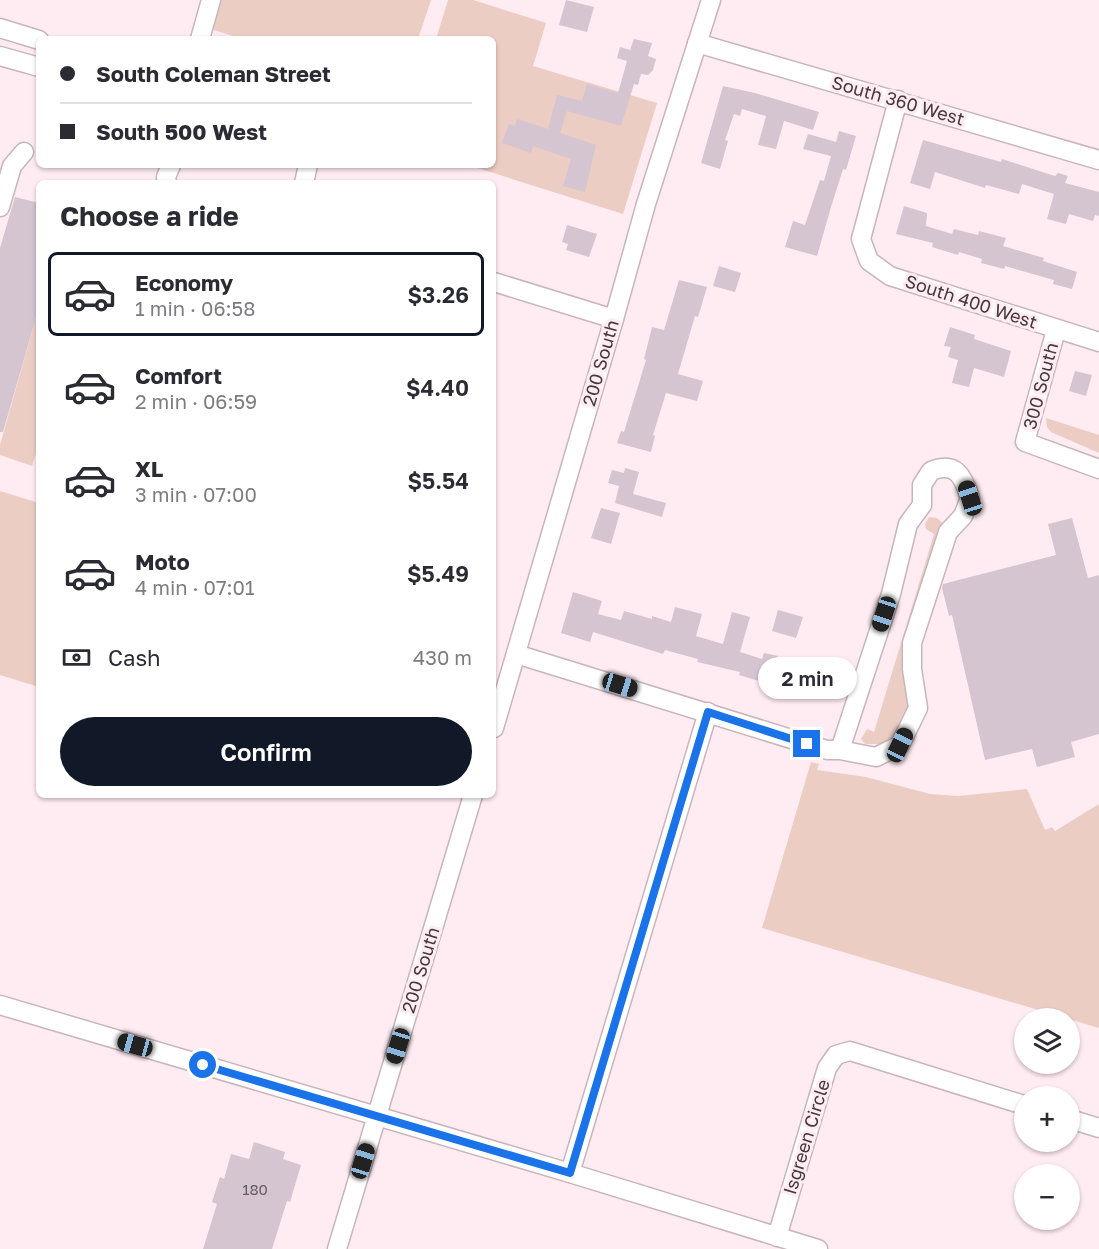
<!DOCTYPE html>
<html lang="en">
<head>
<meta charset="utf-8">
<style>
	:root { --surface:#fff; --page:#f7f7f7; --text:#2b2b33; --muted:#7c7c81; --line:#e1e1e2; --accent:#111827 }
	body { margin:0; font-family:"Golos Text",sans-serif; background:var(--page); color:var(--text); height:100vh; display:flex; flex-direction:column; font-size:22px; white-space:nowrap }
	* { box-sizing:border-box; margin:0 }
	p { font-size:20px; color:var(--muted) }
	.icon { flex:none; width:33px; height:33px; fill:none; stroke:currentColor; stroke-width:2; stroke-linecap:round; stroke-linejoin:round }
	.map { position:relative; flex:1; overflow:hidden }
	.details { position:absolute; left:36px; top:180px; width:460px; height:618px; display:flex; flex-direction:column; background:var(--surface); border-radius:9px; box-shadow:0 2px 4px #0004 }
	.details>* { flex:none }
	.guide { position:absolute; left:36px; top:36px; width:460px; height:132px; border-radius:9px; box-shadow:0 2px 4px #0004; display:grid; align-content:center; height:132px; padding:0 24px; background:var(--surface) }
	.tools { position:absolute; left:1014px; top:1008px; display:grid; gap:12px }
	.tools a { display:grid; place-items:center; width:66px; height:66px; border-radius:50%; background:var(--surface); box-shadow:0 2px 4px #0004; font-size:30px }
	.end { position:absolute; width:27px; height:27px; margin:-14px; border:8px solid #1a73e8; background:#fff; box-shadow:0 0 0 3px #fff }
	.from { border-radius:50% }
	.bubble { position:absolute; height:42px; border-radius:21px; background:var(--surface); box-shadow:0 2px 4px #0004; font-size:20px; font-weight:600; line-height:42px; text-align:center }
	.car { position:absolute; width:18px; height:36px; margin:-18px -9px; border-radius:8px; box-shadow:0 0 4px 2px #0007; background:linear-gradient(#222 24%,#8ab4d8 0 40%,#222 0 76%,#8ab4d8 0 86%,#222 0) }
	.guide b { display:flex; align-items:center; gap:21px; height:57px; font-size:22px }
	.guide b+b { border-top:2px solid var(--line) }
	.guide i { width:15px; height:15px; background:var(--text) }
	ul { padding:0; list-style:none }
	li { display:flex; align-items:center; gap:18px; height:84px; margin:0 12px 9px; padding:0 12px; border:3px solid transparent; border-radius:9px }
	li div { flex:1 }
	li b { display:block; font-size:22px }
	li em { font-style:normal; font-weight:600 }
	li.current { border-color:var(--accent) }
	li>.icon { width:54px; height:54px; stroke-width:1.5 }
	h2 { padding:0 24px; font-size:27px; line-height:72px }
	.pay { display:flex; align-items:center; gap:15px; height:66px; padding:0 24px; font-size:22px }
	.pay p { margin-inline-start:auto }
	.action { display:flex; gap:12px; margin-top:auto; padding:12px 24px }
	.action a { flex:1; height:69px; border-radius:36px; background:var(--accent); color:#fff; font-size:24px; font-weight:600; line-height:69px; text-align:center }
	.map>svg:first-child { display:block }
	.green { fill:#eccdc4 }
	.building { fill:#d4c5d1 }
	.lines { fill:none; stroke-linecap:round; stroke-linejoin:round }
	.minor-casing { stroke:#c8b5bc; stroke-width:21 }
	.minor { stroke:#fff; stroke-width:18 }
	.route { stroke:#1a73e8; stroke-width:8 }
	.labels { text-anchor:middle; stroke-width:6; stroke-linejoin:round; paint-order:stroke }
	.number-label { font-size:15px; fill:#665d62 }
	.street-label { font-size:18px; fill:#423a3d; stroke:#ffebf2 }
</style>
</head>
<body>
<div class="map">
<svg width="1099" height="1249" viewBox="0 0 1099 1249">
	<rect width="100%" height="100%" fill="#ffebf2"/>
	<!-- green -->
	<g class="green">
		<path d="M 220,0 L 431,0 L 418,39 L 242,39 L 211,29 Z"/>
		<path d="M 448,0 L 473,0 L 546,23 L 533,66 L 657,103 L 623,214 L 468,165 L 494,165 L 494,39 L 436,39 Z"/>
		<path d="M 39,307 L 39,443 L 32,466 L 0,455 L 0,445 Z"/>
		<path d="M 1046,418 L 1099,435 L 1099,453 L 1051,432 L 1047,427 Z"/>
		<path d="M 0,491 L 39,503 L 39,687 L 0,675 Z"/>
		<path d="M 929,517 L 937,518 L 944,524 L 914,622 L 903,665 L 911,700 L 904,722 L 896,736 L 883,744 L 865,744 L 861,739 L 867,729 L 874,732 L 934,534 L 926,529 L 925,524 Z"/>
		<path d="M 811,762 L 819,764 L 817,770 L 866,777 L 930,794 L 958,796 L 1027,789 L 1045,830 L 1052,827 L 1055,831 L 1099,804 L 1099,1028 L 762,928 Z"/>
	</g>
	<!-- building -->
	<g class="building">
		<path d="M 566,0 L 594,7 L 587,32 L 559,25 Z"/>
		<path d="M 634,39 L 652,43 L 648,56 L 656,59 L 653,70 L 648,75 L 641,74 L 638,85 L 634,84 L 621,126 L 567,111 L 560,133 L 596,145 L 585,192 L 563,186 L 571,159 L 533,146 L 531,153 L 502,143 L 509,124 L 515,126 L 517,119 L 548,129 L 557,95 L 582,101 L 587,84 L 618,93 L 627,61 L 617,58 L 620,47 L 630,50 Z"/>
		<path d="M 723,86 L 755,93 L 819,112 L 813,130 L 784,121 L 776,149 L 758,145 L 766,116 L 742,109 L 740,116 L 734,114 L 725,140 L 728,141 L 720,169 L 701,163 Z"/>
		<path d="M 839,131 L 856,136 L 846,170 L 843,169 L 831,207 L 817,256 L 785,247 L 793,221 L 805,225 L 820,180 L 824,181 L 831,156 L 803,149 L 808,134 L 836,142 Z"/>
		<path d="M 923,140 L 1001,162 L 1002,159 L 1055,176 L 1058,173 L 1068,176 L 1065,183 L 1099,192 L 1099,216 L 1095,215 L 1093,221 L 1069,214 L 1066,224 L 1047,219 L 1054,194 L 1022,184 L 1019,194 L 986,185 L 985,188 L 935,172 L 930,189 L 910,183 Z"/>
		<path d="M 15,197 L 39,203 L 39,307 L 3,432 L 0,432 L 0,248 Z"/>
		<path d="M 904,206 L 927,213 L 926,226 L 952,234 L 954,229 L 978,235 L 979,231 L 1006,238 L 1003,246 L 1044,258 L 1043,261 L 1077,272 L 1072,289 L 1053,284 L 1054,280 L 1005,266 L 1004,269 L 981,263 L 982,259 L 959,252 L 958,255 L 932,247 L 933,243 L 896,234 Z"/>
		<path d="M 567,225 L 597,234 L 589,257 L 566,250 L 568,244 L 562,242 Z"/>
		<path d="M 719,266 L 741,273 L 735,292 L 713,286 Z"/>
		<path d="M 679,280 L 707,287 L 698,317 L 695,316 L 678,374 L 703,381 L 697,401 L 666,393 L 653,435 L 655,436 L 651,452 L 617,443 L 621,431 L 624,432 L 646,360 L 644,359 L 652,327 L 664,330 Z"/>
		<path d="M 950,327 L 975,335 L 974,339 L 1011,351 L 1004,377 L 974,368 L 969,387 L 952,383 L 958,360 L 948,357 L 951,347 L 944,346 Z"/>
		<path d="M 1075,371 L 1092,375 L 1086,396 L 1069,391 Z"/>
		<path d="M 625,468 L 639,472 L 633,494 L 666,503 L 662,517 L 615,503 L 619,486 L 608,483 L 612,470 L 624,473 Z"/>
		<path d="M 601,508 L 620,513 L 611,544 L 591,538 Z"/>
		<path d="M 1072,518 L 1088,578 L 1099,575 L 1099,734 L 1071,742 L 1075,757 L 1037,767 L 1032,749 L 985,760 L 952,615 L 949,616 L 942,588 L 943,584 L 1056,555 L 1048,524 Z"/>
		<path d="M 573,592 L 602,601 L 598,614 L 621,620 L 624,611 L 652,619 L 652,616 L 671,622 L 675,607 L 702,614 L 696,636 L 723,644 L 732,612 L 750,617 L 740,652 L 762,659 L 764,653 L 778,656 L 776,663 L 825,677 L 818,699 L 739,675 L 740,672 L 697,662 L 698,659 L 665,650 L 663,654 L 593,632 L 590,642 L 561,633 Z"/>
		<path d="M 778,610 L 803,617 L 796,638 L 772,631 Z"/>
		<path d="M 254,1142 L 285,1152 L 283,1159 L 301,1165 L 290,1202 L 287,1201 L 272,1249 L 203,1249 L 217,1204 L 212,1202 L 220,1177 L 224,1179 L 231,1154 L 249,1159 Z"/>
	</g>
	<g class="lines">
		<!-- minor casing -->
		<g class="minor-casing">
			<g id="minor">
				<path d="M 0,28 L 39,40"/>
				<path d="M 200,39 L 211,0"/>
				<path d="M 697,43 L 1099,160"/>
				<path d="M 0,56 L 39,67"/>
				<path d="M 898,100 L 861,239 L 869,261 L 890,276 L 1099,342"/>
				<path d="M 167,183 L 166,177 L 171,165"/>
				<path d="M 304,183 L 308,165"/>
				<path d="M 0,207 L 12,166 L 24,152"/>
				<path d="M 494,282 L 614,319"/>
				<path d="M 1056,330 L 1025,442 L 1099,469"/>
				<path d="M 516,654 L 827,750 L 840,750 L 891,594 L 908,524 L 922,505 L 922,485 L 931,471 C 956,461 963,476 970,498 L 963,516 L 948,532 L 912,643 L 912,669 L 918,708 L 900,745 L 876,757 L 840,750"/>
				<path d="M 494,728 L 614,319 L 646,204 L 711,0"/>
				<path d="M 0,1005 L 570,1173 L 818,1249"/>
				<path d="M 1070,1119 L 1099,1128"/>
				<path d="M 570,1173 L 708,712"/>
				<path d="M 777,1237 L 827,1068 L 836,1055 L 850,1051 L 1024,1105"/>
				<path d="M 337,1249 L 473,795"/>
			</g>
		</g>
		<!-- minor -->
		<use href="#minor" class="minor"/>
	</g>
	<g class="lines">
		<!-- route -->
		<path class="route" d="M 203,1065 L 570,1173 L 708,712 L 807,744"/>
	</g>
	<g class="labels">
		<!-- number labels -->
		<g class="number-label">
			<text x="255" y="1195">180</text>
		</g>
		<!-- street labels -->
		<g class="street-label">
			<text transform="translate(898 101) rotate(16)" y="6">South 360 West</text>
			<text transform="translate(971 302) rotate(18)" y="6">South 400 West</text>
			<text transform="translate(601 363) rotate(-74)" y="6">200 South</text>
			<text transform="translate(1041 386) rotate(-75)" y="6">300 South</text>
			<text transform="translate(421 970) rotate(-73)" y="6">200 South</text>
			<text transform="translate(807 1137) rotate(-73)" y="6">Isgreen Circle</text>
		</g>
	</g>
</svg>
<div class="tools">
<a><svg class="icon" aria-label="layers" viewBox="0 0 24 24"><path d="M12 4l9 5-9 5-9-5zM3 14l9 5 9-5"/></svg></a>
<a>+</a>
<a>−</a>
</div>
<i class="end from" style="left:203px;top:1065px"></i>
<i class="end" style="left:807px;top:744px"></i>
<div class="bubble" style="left:758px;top:657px;width:99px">2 min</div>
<i class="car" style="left:970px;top:498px;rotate:342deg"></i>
<i class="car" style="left:884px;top:614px;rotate:198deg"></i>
<i class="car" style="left:620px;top:685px;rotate:107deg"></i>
<i class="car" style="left:900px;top:745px;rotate:25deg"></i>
<i class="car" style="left:135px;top:1045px;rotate:286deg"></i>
<i class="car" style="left:398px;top:1046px;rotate:197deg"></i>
<i class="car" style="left:363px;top:1161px;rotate:17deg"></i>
<div class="guide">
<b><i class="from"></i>South Coleman Street</b>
<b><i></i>South 500 West</b>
</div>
<section class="details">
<h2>Choose a ride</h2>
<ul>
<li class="current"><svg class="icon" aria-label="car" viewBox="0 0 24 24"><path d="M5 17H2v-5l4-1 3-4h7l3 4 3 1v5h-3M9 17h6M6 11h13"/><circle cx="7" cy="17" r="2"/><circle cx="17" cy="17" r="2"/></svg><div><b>Economy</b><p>1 min · 06:58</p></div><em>$3.26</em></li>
<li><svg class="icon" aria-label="car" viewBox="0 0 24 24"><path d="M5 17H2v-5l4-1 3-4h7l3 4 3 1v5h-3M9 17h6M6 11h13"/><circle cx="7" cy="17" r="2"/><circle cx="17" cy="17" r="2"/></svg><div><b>Comfort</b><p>2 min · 06:59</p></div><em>$4.40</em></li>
<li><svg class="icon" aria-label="car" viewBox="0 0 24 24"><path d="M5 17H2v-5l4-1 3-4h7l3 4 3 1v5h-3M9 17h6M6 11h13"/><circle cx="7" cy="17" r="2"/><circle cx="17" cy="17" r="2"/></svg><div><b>XL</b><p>3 min · 07:00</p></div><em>$5.54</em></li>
<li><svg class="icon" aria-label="car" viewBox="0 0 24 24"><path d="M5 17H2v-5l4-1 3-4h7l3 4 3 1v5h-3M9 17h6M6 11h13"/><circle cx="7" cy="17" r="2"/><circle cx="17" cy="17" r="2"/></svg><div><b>Moto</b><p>4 min · 07:01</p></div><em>$5.49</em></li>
</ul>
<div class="pay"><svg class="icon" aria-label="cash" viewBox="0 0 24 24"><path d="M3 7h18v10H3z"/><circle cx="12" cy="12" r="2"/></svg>Cash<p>430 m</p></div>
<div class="action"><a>Confirm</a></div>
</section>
</div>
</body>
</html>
